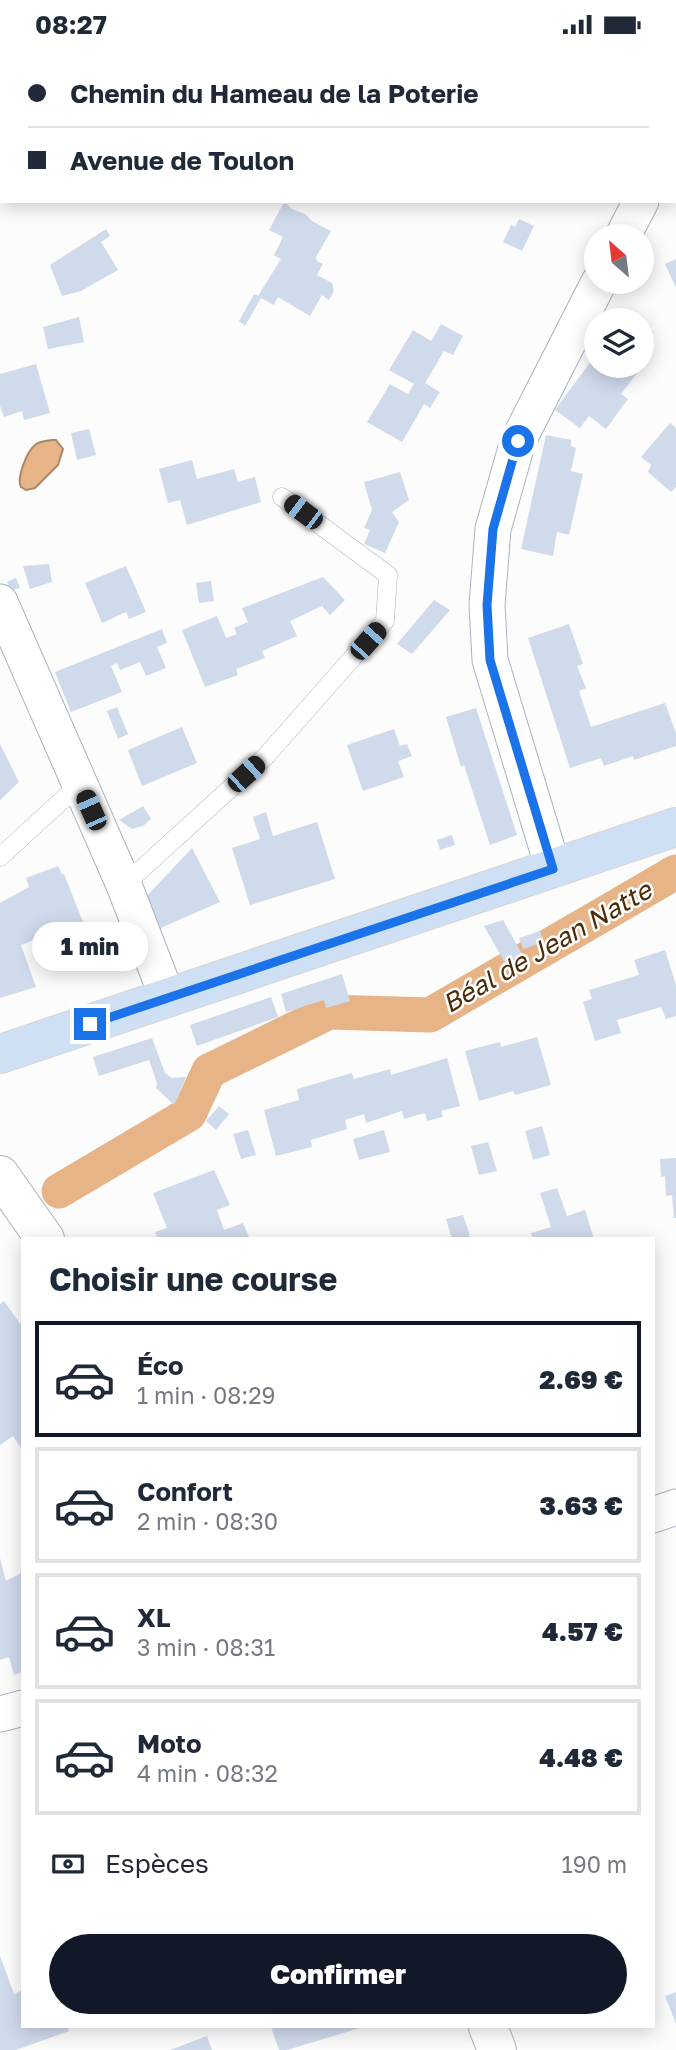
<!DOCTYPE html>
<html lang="fr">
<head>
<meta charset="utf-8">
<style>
	:root { --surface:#fff; --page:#f6f6f7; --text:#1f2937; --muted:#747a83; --line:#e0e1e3; --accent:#111827 }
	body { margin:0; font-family:"Golos Text",sans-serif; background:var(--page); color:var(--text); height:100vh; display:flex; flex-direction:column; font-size:26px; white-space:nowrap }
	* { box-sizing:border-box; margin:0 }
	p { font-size:23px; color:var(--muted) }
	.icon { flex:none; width:38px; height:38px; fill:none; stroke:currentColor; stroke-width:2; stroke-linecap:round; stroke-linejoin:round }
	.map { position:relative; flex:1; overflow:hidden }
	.details { position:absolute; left:21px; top:1188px; width:634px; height:791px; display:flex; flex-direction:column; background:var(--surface); border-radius:0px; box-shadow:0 4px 18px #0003 }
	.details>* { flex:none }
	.guide { position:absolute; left:0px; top:0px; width:677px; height:154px; box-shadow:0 4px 18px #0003; display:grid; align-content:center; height:154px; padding:0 28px; background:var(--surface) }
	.needle { width:46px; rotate:332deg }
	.controls { position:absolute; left:584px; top:175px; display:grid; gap:14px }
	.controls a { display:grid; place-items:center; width:70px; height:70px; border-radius:50%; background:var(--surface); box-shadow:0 4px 18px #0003; font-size:35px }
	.end { position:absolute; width:32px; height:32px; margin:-16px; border:9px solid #1a73e8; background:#fff; box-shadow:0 0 0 4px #fff }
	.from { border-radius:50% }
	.bubble { position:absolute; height:49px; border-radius:24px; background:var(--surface); box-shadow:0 4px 18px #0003; font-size:23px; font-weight:800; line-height:49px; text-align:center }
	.car { position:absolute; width:21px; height:42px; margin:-21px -10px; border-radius:9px; box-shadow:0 0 5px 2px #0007; background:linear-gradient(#222 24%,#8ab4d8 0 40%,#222 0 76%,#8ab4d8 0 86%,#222 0) }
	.guide b { display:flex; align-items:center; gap:24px; height:66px; font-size:26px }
	.guide b+b { border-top:2px solid var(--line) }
	.guide i { width:18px; height:18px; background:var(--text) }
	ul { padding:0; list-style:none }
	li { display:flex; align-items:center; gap:21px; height:116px; margin:0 14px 10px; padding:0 14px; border:4px solid var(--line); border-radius:0px }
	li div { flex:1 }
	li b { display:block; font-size:26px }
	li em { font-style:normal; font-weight:800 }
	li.active { border-color:var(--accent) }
	li>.icon { width:63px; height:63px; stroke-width:1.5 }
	h2 { padding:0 28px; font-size:32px; line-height:84px }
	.pay { display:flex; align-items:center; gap:18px; height:77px; padding:0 28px; font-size:26px }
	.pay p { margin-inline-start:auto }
	.primary-button { display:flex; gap:14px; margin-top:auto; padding:14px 28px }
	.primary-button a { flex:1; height:80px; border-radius:42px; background:var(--accent); color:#fff; font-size:28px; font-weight:800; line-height:80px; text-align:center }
	.status { display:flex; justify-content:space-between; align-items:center; height:49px; padding:0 35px; background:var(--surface); direction:ltr }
	.status svg { height:19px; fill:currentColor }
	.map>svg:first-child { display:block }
	.water { fill:#e7b488; stroke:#a9876a; stroke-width:2 }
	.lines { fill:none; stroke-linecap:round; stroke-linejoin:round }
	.canal { stroke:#e7b488; stroke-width:35 }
	.building { fill:#cfdaeb }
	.service-casing { stroke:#a8b3c3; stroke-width:19 }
	.minor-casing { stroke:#a8b3c3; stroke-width:37 }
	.tertiary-casing { stroke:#a8b3c3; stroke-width:40 }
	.primary-casing { stroke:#d6d6d7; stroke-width:40 }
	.service { stroke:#fff; stroke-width:18 }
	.minor { stroke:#fff; stroke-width:35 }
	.tertiary { stroke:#fff; stroke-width:38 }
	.primary { stroke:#cfdff4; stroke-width:38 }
	.route { stroke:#1a73e8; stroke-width:9 }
	.labels { text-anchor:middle; stroke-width:5; stroke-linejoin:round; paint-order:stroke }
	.water-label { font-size:26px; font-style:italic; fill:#4c2b07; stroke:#fff }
</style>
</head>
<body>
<div class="status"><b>08:27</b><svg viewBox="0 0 49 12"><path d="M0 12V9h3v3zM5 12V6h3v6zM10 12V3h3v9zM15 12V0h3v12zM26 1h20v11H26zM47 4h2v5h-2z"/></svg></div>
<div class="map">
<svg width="676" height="2001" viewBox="0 0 676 2001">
	<rect width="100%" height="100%" fill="#fcfcfc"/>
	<!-- water -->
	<path class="water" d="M 52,391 L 56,391 L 63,400 L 58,416 L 35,439 L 26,441 L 21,438 C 16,430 27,402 35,396 C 40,392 47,392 52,391 Z"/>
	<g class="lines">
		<!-- canal -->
		<path class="canal" d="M 59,1142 L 189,1065 L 209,1022 L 329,963 L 430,966 L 676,823"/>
	</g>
	<!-- building -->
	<g class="building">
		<path d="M 283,155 L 287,155 L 292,160 L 305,165 L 312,172 L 331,182 L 316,208 L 317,212 L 323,215 L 317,226 L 332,234 L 334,242 L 329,251 L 322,246 L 310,267 L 278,248 L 274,256 L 261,249 L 245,277 L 239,272 L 254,245 L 258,247 L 281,210 L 274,206 L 283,188 L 269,181 Z"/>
		<path d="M 519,170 L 534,177 L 522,202 L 503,193 L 511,176 L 515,178 Z"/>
		<path d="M 106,180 L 110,187 L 101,193 L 118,221 L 81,242 L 62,247 L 50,216 Z"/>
		<path d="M 676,210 L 676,239 L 665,215 Z"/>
		<path d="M 79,268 L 84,293 L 48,300 L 43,278 Z"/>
		<path d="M 441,275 L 463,287 L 453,306 L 444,302 L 425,334 L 440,343 L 430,359 L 424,355 L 402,393 L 367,373 L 390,335 L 408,345 L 414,335 L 389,321 L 413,281 L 431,292 Z"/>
		<path d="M 642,275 L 653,283 L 642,296 Z"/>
		<path d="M 597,304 L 597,317 L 642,317 L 642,306 L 648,310 L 621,345 L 628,350 L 606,380 L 589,367 L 580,379 L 555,361 Z"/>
		<path d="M 36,315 L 50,364 L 24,371 L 22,362 L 4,368 L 0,357 L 0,325 Z"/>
		<path d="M 670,374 L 676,379 L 676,438 L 671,443 L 648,423 L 651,416 L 641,408 Z"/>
		<path d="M 89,380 L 96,406 L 77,411 L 71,384 Z"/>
		<path d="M 546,386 L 571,391 L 571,397 L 576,399 L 571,422 L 583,425 L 569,486 L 557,483 L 553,507 L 521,500 Z"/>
		<path d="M 192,411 L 197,430 L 234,420 L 238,433 L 255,428 L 261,453 L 187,476 L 180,451 L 168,454 L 159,420 Z"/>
		<path d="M 400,423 L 409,451 L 392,463 L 399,473 L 385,504 L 364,495 L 370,481 L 364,479 L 372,461 L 364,433 Z"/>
		<path d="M 49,515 L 52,533 L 30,540 L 23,517 Z"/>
		<path d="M 126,517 L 146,563 L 129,570 L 126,563 L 102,574 L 85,534 Z"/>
		<path d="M 323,528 L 345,551 L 330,566 L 322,557 L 290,572 L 297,587 L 262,602 L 265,609 L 236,620 L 238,626 L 205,638 L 182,581 L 217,567 L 226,589 L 237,585 L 234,579 L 248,573 L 242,559 Z"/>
		<path d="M 16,529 L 20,539 L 10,542 L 7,533 Z"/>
		<path d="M 211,532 L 214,552 L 199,554 L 196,534 Z"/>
		<path d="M 434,551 L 450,561 L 412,605 L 397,595 Z"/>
		<path d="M 569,575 L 583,615 L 577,617 L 586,639 L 579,642 L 591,678 L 665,654 L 676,684 L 676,697 L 634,711 L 633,707 L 604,717 L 601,709 L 570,719 L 528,589 Z"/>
		<path d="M 162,580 L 167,594 L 157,598 L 166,619 L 146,627 L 140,613 L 120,621 L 117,614 L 111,617 L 122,643 L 71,663 L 55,623 Z"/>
		<path d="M 117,658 L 128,685 L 118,690 L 107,662 Z"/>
		<path d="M 476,659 L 517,786 L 490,796 L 464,716 L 461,718 L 446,668 Z"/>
		<path d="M 182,678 L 197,714 L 142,737 L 128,701 Z"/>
		<path d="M 394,680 L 400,697 L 407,695 L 412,707 L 398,712 L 404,728 L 363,742 L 347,696 Z"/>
		<path d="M 0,695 L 19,733 L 0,751 Z"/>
		<path d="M 143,757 L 151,770 L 143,777 L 132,780 L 119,771 Z"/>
		<path d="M 266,763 L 273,787 L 317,773 L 335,830 L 250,856 L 232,799 L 260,790 L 253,768 Z"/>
		<path d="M 452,786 L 455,796 L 440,801 L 437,791 Z"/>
		<path d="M 192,799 L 220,853 L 156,881 L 143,851 Z"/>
		<path d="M 58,817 L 62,825 L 64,825 L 83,873 L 21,896 L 36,938 L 0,949 L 0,854 L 29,838 L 26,829 Z"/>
		<path d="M 503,871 L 522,905 L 505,914 L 484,877 Z"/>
		<path d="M 540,882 L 544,893 L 523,900 L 519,889 Z"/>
		<path d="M 665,901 L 676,936 L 676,967 L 666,970 L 661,958 L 641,964 L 617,971 L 621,984 L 595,992 L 583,953 L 592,950 L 589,941 L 639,926 L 634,911 Z"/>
		<path d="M 342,925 L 350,952 L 326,959 L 324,951 L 286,963 L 281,945 Z"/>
		<path d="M 271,948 L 278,968 L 197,997 L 190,976 Z"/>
		<path d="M 537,988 L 551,1036 L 515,1046 L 513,1042 L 479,1052 L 465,1002 L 500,993 L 501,998 Z"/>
		<path d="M 152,989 L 165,1024 L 172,1029 L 186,1028 L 174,1056 L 156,1039 L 157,1034 L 149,1011 L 99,1027 L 93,1008 Z"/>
		<path d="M 447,1009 L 460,1057 L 441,1062 L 443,1068 L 427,1072 L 425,1064 L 404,1070 L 402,1062 L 366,1074 L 364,1065 L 345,1071 L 347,1080 L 311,1091 L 312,1098 L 276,1107 L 264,1061 L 299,1051 L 297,1040 L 352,1024 L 354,1030 L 390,1020 L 391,1026 Z"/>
		<path d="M 219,1057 L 229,1065 L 216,1081 L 206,1072 Z"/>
		<path d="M 542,1077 L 550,1106 L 533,1111 L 525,1082 Z"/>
		<path d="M 248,1081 L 256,1106 L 241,1110 L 233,1085 Z"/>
		<path d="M 384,1081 L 390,1103 L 359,1111 L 353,1090 Z"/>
		<path d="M 488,1093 L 497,1122 L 479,1126 L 471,1097 Z"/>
		<path d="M 676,1109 L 676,1169 L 674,1169 L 672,1146 L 666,1147 L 665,1127 L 661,1128 L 660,1110 Z"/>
		<path d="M 214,1121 L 230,1156 L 217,1161 L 224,1181 L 243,1174 L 249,1188 L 158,1190 L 155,1183 L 167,1179 L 153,1144 Z"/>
		<path d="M 557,1139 L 567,1167 L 585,1161 L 594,1190 L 533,1190 L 531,1184 L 551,1178 L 540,1144 Z"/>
		<path d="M 463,1166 L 471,1190 L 452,1190 L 446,1170 Z"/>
		<path d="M 4,1252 L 23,1279 L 23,1402 L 13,1387 L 0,1396 L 0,1255 Z"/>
		<path d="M 0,1509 L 6,1532 L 23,1523 L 23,1623 L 14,1626 L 9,1608 L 0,1611 Z"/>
		<path d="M 0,1907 L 14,1945 L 23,1941 L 23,1978 L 68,1978 L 69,1982 L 16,2001 L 0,2001 Z"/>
		<path d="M 676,1943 L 676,1975 L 665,1947 Z"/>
		<path d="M 271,1978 L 363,1978 L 287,2001 L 279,2001 Z"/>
		<path d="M 207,1987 L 212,2001 L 170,2001 Z"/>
	</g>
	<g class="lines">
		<!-- service casing -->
		<g class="service-casing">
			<g id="service">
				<path d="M 0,808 L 80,735"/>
				<path d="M 124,836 L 266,707 L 385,572 L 388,526 L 282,448"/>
			</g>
		</g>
		<!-- minor casing -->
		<g class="minor-casing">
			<g id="minor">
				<path d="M 621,0 L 625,2"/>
				<path d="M 676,18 L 676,17"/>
				<path d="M 676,91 L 676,90"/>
				<path d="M 623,187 L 641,152"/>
				<path d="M 0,553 L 124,836 L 168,950"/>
				<path d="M 553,819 L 490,611 L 487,556 L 493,480 L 518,392 L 599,233"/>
				<path d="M 653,1466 L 676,1458"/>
				<path d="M 0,1665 L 23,1659"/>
			</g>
		</g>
		<!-- tertiary casing -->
		<g class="tertiary-casing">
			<g id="tertiary">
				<path d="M 0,1126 L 45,1190"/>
				<path d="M 488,1978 L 497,2001"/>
			</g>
		</g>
		<!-- primary casing -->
		<g class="primary-casing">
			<path id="primary" d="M 0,1005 L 676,778"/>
		</g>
		<!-- service -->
		<use href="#service" class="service"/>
		<!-- minor -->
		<use href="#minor" class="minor"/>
		<!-- tertiary -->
		<use href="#tertiary" class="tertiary"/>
		<!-- primary -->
		<use href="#primary" class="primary"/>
	</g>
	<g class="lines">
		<!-- route -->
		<path class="route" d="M 90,975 L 553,820 L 490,611 L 487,556 L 493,480 L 518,392"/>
	</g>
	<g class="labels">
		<!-- water labels -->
		<g class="water-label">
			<text transform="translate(547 898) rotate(-30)" y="9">Béal de Jean Natte</text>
		</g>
	</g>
</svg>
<div class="controls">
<a><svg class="needle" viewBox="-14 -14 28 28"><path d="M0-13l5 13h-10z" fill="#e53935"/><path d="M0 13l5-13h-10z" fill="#747a83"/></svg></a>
<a><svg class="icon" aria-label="layers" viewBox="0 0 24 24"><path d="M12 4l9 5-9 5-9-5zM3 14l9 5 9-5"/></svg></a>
</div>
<i class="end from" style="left:518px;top:392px"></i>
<i class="end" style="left:90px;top:975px"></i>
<div class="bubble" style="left:32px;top:873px;width:116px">1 min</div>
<i class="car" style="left:303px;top:463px;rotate:307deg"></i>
<i class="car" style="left:368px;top:592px;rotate:42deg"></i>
<i class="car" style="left:246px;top:725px;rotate:48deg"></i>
<i class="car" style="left:91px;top:761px;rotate:336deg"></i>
<div class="guide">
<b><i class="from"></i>Chemin du Hameau de la Poterie</b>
<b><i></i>Avenue de Toulon</b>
</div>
<section class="details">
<h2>Choisir une course</h2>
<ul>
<li class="active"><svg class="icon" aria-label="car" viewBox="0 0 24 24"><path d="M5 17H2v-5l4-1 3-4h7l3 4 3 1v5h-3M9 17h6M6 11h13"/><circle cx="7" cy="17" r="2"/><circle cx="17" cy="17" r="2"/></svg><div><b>Éco</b><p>1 min · 08:29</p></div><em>2.69 €</em></li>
<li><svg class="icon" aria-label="car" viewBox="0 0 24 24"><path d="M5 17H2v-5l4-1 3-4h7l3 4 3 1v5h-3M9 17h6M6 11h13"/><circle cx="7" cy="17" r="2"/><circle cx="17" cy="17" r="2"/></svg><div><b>Confort</b><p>2 min · 08:30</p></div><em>3.63 €</em></li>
<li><svg class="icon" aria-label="car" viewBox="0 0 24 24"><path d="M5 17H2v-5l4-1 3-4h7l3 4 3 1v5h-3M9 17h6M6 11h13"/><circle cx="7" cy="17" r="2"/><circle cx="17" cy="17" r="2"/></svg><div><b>XL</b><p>3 min · 08:31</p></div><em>4.57 €</em></li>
<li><svg class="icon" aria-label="car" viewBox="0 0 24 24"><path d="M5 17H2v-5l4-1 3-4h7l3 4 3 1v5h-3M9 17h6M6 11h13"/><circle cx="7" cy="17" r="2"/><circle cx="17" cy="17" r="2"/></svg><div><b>Moto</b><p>4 min · 08:32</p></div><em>4.48 €</em></li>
</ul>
<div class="pay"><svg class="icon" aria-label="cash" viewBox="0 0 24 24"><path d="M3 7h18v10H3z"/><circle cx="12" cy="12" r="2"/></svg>Espèces<p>190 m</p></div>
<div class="primary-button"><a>Confirmer</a></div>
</section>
</div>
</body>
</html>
